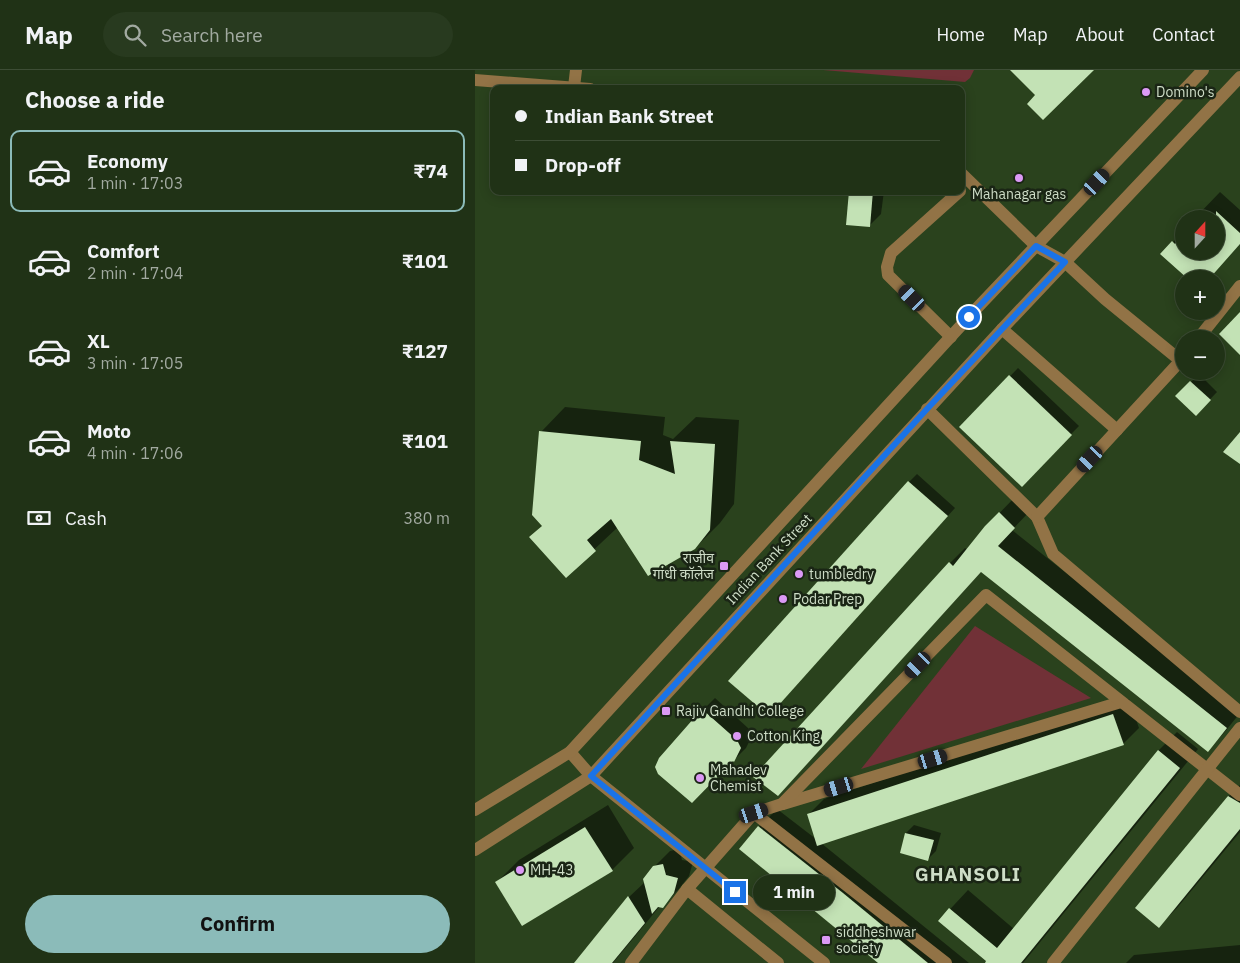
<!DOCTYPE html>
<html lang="en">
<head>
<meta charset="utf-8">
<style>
	:root { --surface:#203216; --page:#283a1f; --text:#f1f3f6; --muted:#a2aaa1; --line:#3d4d35; --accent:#8bbbb9 }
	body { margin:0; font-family:"IBM Plex Sans","Noto Sans Devanagari",sans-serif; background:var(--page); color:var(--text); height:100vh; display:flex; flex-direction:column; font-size:19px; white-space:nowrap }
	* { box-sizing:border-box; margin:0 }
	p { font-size:16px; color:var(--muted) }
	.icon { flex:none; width:28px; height:28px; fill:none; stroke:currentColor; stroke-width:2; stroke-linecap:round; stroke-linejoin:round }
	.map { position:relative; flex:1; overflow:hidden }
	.details { display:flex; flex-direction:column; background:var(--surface); width:475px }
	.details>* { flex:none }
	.banner { position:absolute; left:15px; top:15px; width:475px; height:110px; border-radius:10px; box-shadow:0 2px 12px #0003,0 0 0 1px var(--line); display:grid; align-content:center; height:110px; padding:0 25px; background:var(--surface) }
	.needle { width:32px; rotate:21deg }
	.fabs { position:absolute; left:700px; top:140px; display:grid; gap:10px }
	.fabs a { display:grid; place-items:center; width:50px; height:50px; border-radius:50%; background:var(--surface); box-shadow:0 2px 12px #0003,0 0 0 1px var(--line); font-size:25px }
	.end { position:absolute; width:22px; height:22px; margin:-11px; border:6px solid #1a73e8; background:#fff; box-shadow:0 0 0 2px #fff }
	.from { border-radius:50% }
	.bubble { position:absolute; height:35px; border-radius:18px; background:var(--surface); box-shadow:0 2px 12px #0003,0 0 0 1px var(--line); font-size:16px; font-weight:700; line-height:35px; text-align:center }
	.car { position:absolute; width:15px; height:30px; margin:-15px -8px; border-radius:6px; box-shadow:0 0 4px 1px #0007; background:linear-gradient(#222 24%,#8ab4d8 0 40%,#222 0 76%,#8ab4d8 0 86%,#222 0) }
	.banner b { display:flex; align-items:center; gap:18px; height:48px; font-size:19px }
	.banner b+b { border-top:1px solid var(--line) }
	.banner i { width:12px; height:12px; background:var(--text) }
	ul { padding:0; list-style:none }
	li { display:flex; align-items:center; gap:15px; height:82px; margin:0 10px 8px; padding:0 15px; border:2px solid transparent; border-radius:10px }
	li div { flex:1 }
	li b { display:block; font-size:19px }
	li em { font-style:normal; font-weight:700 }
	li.active { border-color:var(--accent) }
	li>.icon { width:45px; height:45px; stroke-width:1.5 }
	h2 { padding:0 25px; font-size:22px; line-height:60px }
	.pay { display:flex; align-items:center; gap:12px; height:55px; padding:0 25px; font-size:19px }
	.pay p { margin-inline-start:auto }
	.primary-button { display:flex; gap:10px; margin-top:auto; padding:10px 25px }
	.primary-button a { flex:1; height:58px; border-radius:30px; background:var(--accent); color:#111; font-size:20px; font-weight:700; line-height:58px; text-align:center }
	header { display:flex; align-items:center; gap:30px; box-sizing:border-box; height:70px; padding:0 25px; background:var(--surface); border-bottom:1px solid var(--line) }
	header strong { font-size:24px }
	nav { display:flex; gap:28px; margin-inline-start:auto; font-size:18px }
	.search { width:350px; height:45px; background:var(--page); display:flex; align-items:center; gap:12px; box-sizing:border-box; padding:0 18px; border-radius:28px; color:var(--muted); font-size:19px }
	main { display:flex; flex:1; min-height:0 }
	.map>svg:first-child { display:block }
	.green { fill:#713137 }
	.shadow { fill:#0007 }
	.building { fill:#c3e2b5 }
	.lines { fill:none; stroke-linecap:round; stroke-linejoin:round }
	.minor { stroke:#927346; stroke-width:12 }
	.route { stroke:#1a73e8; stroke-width:6 }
	.poi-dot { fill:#db99f5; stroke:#1a2515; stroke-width:2 }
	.labels { text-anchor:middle; stroke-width:5; stroke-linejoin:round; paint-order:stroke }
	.poi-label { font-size:14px; fill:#ceddc7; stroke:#1a2515; text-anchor:start }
	.street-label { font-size:14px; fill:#ceddc7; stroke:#1a2515 }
	.district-label { font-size:19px; font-weight:bold; letter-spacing:1px; fill:#ceddc7; stroke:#1a2515 }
</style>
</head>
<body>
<header>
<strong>Map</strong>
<div class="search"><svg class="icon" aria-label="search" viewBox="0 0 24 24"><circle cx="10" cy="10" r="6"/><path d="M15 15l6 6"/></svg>Search here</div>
<nav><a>Home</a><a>Map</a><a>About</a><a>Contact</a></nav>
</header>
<main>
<section class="details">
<h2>Choose a ride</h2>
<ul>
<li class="active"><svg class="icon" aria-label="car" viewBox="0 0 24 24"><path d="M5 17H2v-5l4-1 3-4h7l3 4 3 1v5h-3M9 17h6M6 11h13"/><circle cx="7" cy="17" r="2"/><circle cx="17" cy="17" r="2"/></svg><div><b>Economy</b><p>1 min · 17:03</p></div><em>₹74</em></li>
<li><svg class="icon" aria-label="car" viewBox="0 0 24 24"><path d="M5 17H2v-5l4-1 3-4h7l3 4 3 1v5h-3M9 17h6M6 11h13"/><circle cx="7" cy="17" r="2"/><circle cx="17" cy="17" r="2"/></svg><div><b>Comfort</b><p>2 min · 17:04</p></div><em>₹101</em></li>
<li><svg class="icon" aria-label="car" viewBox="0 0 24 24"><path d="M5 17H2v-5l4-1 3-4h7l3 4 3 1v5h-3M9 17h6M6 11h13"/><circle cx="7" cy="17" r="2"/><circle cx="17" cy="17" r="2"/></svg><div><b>XL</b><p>3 min · 17:05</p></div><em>₹127</em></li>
<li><svg class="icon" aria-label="car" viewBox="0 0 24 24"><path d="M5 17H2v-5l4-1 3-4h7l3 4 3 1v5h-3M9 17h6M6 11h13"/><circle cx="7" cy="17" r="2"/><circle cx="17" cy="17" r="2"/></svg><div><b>Moto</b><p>4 min · 17:06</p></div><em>₹101</em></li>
</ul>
<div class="pay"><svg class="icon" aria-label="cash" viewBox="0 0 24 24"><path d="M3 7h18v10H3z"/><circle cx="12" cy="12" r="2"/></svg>Cash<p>380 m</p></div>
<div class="primary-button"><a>Confirm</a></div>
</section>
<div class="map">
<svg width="765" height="893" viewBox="0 0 765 893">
	<rect width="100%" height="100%" fill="#2a421d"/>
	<!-- green -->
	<g class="green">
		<path d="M 348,0 L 499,0 L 495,8 L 490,12 Z"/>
		<path d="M 500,556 L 616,628 L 386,699 Z"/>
	</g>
	<!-- shadow -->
	<g class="shadow">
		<path d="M 375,121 L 409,121 L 406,144 L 394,156 Z"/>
		<path d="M 745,122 L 765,140 L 765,174 L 733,209 L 698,172 L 709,161 L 709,181 L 741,181 L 741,149 L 723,149 L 721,147 Z"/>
		<path d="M 543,298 L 604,356 L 546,415 L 486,357 Z"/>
		<path d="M 724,304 L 742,322 L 721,344 L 702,326 Z"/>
		<path d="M 90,337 L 190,347 L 188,365 L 198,369 L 221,347 L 264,350 L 259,434 L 245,453 L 220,478 L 143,457 L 91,506 L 68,455 L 66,362 Z"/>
		<path d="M 442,404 L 480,438 L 301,636 L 434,412 Z"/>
		<path d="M 540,427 L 555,441 L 537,460 L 765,641 L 765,643 L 748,664 L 732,680 L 507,501 L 303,725 L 475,493 L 490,478 L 493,480 L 511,457 Z"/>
		<path d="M 240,628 L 273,658 L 277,666 L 271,678 L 259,690 L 228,640 Z"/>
		<path d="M 654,629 L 664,658 L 648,674 L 346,773 L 494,893 L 404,893 L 284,757 L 302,739 L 341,769 L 333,745 L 349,729 Z"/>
		<path d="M 702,662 L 723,679 L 548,893 L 511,893 L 513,891 L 465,850 L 493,820 L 539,859 L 684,680 Z"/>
		<path d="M 765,715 L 765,762 L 702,838 L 684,856 L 754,726 Z"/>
		<path d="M 133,735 L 159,778 L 137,800 L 22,812 L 44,790 Z"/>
		<path d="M 439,755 L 466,763 L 461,781 L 453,789 L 426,782 L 431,763 Z"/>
		<path d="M 204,779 L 207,790 L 218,792 L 214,806 L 203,820 L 187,836 L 185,836 L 138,893 L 101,893 L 154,827 L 170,812 L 179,797 L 195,781 Z"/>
		<path d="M 765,875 L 765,893 L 651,893 L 659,885 Z"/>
	</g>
	<!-- building -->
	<g class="building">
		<path d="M 535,0 L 619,0 L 568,50 L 552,34 L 560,25 Z"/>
		<path d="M 374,121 L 398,121 L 395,157 L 371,155 Z"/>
		<path d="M 741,141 L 765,163 L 765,174 L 734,209 L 713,209 L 685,184 L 697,171 L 700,174 L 709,164 L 709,181 L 741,181 Z"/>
		<path d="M 765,242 L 765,285 L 744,264 Z"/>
		<path d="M 534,305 L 597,365 L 547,417 L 484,357 Z"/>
		<path d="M 715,311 L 736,330 L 721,346 L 700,326 Z"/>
		<path d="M 64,361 L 166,371 L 164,390 L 200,404 L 195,371 L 240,374 L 235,460 L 220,479 L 173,506 L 136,449 L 112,470 L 121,481 L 91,508 L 54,467 L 67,456 L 57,445 Z"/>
		<path d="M 765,362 L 765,394 L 748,382 Z"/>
		<path d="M 433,411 L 473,446 L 294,646 L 253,611 Z"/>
		<path d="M 524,442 L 540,458 L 523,476 L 752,658 L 733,682 L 506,502 L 303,726 L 278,707 L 474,492 L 478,496 L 510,456 Z"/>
		<path d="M 227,639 L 262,670 L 266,678 L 259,692 L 258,691 L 217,733 L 183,704 L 180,697 L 184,688 Z"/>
		<path d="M 638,644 L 649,675 L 342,776 L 332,744 Z"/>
		<path d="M 683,680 L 705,698 L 546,893 L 510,893 L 511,891 L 463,851 L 474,838 L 522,878 Z"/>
		<path d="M 753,726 L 765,733 L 765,759 L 684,858 L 660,838 Z"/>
		<path d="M 283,756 L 368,823 L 453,893 L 403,893 L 264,779 Z"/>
		<path d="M 110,757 L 138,801 L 47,856 L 20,812 Z"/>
		<path d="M 430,763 L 459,770 L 453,791 L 425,783 Z"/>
		<path d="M 188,794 L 191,805 L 203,808 L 199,823 L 188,838 L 183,837 L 177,844 L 168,809 L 178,796 Z"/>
		<path d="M 153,826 L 170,853 L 137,893 L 99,893 Z"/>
	</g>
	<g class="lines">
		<!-- minor -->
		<g class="minor">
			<path d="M 0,10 L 115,19"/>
			<path d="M 99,17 L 101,0"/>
			<path d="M 486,103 L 561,176 L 590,192 L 630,229 L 706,291"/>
			<path d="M 527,259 L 642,360"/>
			<path d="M 476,267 L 413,205 L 412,197 L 416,183 L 485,121"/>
			<path d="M 723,269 L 765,216"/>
			<path d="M 452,339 L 562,447 L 578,484 L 765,642"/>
			<path d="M 562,447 L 709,287"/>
			<path d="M 95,682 L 116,706 L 349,893"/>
			<path d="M 308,734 L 646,632"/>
			<path d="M 0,740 L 95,682 L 503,237 L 728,0"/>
			<path d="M 0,780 L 116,706 L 527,259 L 765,7"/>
			<path d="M 212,819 L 303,893"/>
			<path d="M 156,893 L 212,819 L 279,743"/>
			<path d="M 471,893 L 279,743 L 307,734 L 511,525 L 765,725"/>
			<path d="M 578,893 L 765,658"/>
		</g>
	</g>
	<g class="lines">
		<!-- route -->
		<path class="route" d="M 260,822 L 116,706 L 452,339 L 590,192 L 561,176 L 494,247"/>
	</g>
	<!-- markers -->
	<g class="poi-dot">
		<circle cx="671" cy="22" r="5"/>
		<circle cx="544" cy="108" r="5"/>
		<rect x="244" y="491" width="10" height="10" rx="2.5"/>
		<circle cx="324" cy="504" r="5"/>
		<circle cx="308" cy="529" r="5"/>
		<rect x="186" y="636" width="10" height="10" rx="2.5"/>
		<circle cx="262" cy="666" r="5"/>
		<circle cx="225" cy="708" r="5"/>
		<circle cx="45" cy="800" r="5"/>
		<rect x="346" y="865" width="10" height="10" rx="2.5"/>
	</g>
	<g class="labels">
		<!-- poi labels -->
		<g class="poi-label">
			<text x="681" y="27">Domino's</text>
			<text x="544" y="129" text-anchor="middle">Mahanagar gas</text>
			<text x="239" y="493" text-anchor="end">राजीव<tspan x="239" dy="16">गांधी कॉलेज</tspan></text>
			<text x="334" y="509">tumbledry</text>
			<text x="318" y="534">Podar Prep</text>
			<text x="201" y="646">Rajiv Gandhi College</text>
			<text x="272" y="671">Cotton King</text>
			<text x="235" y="705">Mahadev<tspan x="235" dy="16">Chemist</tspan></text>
			<text x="55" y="805">MH-43</text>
			<text x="361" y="867">siddheshwar<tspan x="361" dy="16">society</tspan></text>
		</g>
		<!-- street labels -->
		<g class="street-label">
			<text transform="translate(294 489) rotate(-47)" y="5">Indian Bank Street</text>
		</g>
		<!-- district labels -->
		<g class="district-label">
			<text x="493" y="811">GHANSOLI</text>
		</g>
	</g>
</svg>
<div class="fabs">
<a><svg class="needle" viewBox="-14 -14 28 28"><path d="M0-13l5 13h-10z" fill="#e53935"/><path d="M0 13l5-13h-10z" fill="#a2aaa1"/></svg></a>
<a>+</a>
<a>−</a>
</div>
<i class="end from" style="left:494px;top:247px"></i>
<i class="end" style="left:260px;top:822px"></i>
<div class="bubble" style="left:278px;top:805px;width:82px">1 min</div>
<i class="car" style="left:622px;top:112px;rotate:43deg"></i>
<i class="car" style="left:437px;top:228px;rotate:315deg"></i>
<i class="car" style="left:615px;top:389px;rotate:223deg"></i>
<i class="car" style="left:443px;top:595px;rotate:224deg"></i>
<i class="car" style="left:458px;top:689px;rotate:73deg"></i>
<i class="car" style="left:364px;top:717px;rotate:253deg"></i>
<i class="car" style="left:279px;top:743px;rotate:72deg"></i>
<div class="banner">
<b><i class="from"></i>Indian Bank Street</b>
<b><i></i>Drop-off</b>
</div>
</div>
</main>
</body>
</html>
